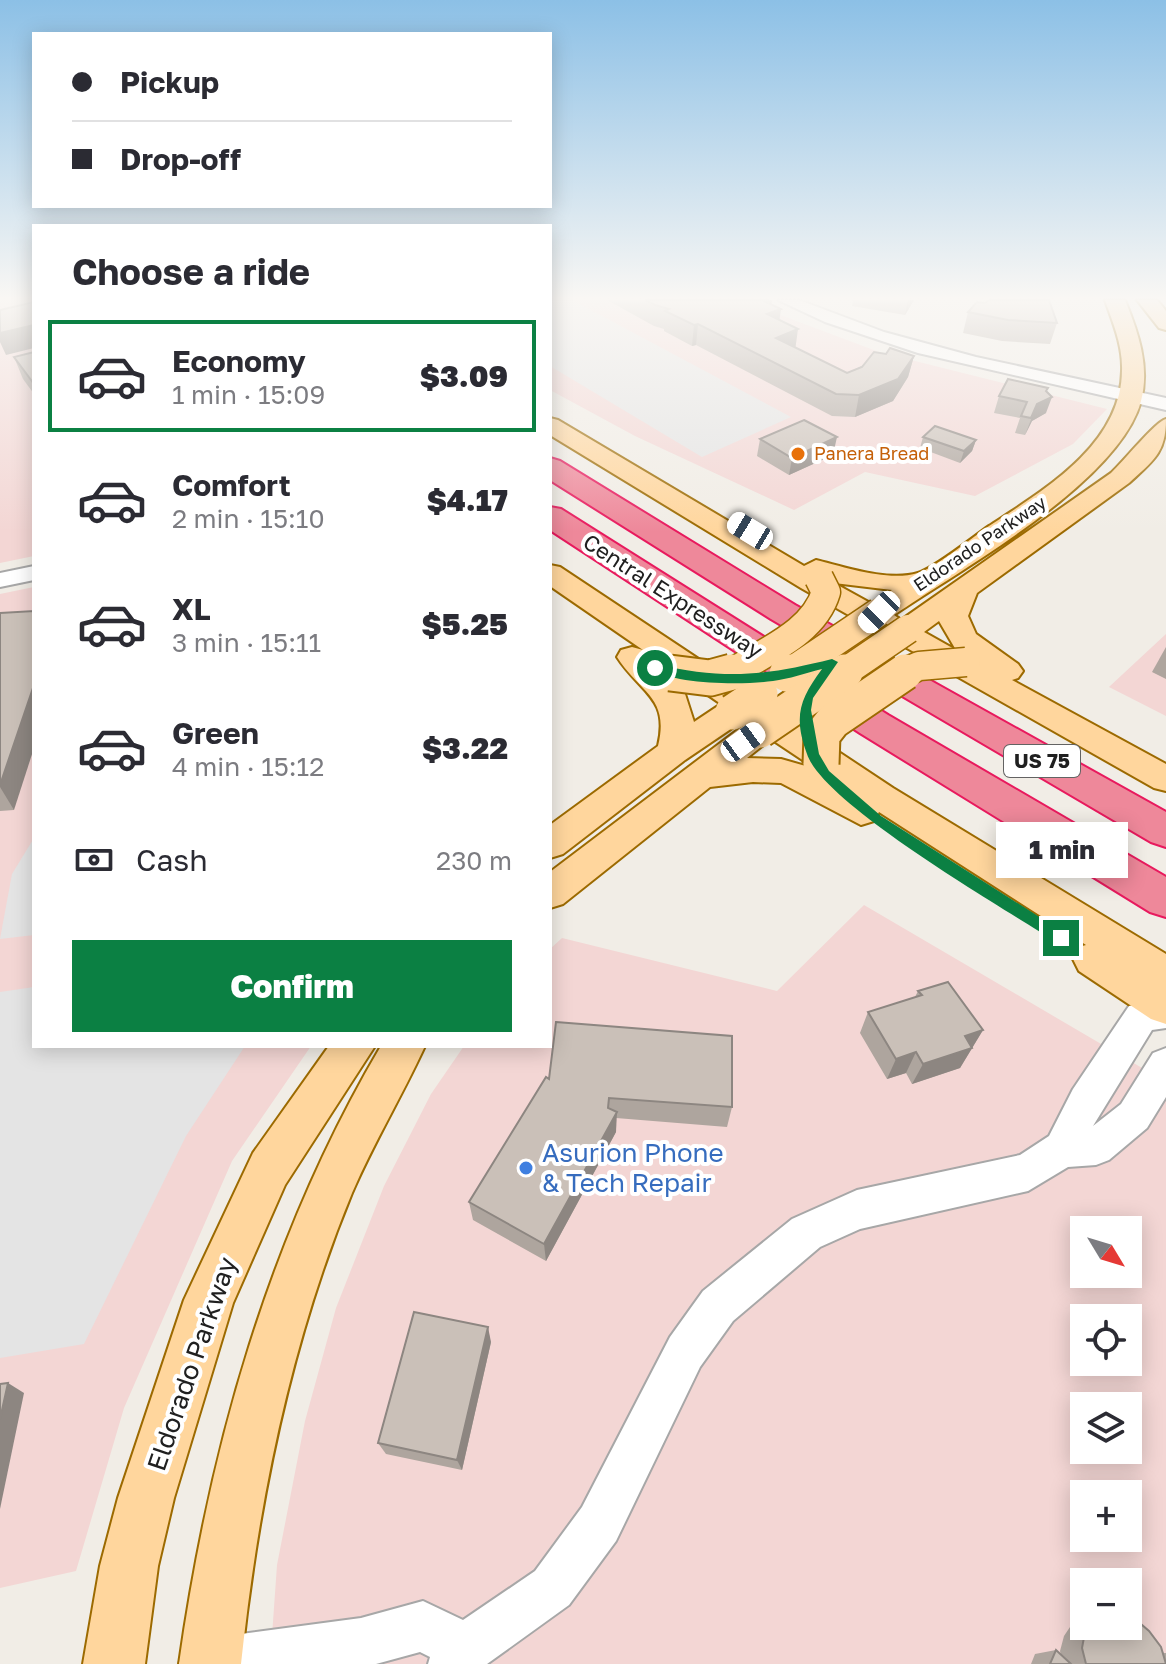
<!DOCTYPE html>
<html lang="en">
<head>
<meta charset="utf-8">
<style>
	:root { --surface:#fff; --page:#f2f2f3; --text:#2b2b33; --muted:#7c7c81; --line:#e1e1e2; --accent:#0b8043 }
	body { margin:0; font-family:"Golos Text",sans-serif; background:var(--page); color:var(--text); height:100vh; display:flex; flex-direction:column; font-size:30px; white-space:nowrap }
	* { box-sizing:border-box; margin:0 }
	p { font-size:26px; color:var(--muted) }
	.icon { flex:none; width:44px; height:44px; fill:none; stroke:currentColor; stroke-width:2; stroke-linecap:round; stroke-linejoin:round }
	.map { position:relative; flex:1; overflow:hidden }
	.sheet { position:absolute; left:32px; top:224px; width:520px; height:824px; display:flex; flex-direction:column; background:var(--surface); border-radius:0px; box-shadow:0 4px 20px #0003 }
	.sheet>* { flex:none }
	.top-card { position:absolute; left:32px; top:32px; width:520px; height:176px; border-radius:0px; box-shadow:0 4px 20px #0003; display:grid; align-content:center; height:176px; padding:0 40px; background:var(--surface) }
	.needle { width:52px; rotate:128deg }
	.buttons { position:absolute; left:1070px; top:1216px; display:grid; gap:16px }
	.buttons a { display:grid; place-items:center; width:72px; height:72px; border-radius:0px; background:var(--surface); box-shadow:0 4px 20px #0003; font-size:40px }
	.end { position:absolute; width:36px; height:36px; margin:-18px; border:10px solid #0b8043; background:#fff; box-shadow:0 0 0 4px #fff }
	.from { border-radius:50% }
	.bubble { position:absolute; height:56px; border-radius:0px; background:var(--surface); box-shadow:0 4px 20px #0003; font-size:26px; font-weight:800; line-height:56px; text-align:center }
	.car { position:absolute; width:24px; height:48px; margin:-24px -12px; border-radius:10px; box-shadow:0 0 6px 2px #0007; background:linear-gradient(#fff 24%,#345 0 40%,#fff 0 76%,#345 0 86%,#fff 0) }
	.top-card b { display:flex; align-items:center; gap:28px; height:76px; font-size:30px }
	.top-card b+b { border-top:2px solid var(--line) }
	.top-card i { width:20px; height:20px; background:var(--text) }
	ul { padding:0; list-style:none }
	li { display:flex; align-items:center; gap:24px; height:112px; margin:0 16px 12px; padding:0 24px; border:4px solid transparent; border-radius:0px }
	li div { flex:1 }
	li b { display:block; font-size:30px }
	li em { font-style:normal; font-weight:800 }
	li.active { border-color:var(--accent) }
	li>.icon { width:72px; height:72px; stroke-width:1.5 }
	h2 { padding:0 40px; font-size:36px; line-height:96px }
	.pay { display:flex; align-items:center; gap:20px; height:88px; padding:0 40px; font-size:30px }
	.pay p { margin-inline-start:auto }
	.primary-button { display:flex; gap:16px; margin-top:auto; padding:16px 40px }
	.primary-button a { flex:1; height:92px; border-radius:0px; background:var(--accent); color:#fff; font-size:32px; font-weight:800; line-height:92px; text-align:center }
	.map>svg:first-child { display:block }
	.commercial { fill:#f3d6d4; fill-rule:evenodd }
	.parking { fill:#e4e4e4 }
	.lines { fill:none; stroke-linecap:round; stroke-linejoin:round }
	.minor-casing { stroke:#a7a7a7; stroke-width:4 }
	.major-casing { stroke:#9c6a00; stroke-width:4 }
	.highway-casing { stroke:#e81a5e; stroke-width:4 }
	.minor { fill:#fff; fill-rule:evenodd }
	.major { fill:#ffd69d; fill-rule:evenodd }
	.highway { fill:#ee889a; fill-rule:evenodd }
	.major-bridge-far1-casing { stroke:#9c6a00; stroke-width:31; stroke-linecap:butt }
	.major-bridge-casing { stroke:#9c6a00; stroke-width:39; stroke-linecap:butt }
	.major-bridge-far1 { stroke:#ffd69d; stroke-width:28 }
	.major-bridge { stroke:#ffd69d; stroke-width:35 }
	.wall { fill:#aea59e }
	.shaded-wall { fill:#8d8681 }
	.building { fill:#cac0b8; stroke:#8d8681; stroke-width:2 }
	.route { fill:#0b8043 }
	.food-dot { fill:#e8710a; stroke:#fff; stroke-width:3 }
	.shop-dot { fill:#3f7fe0; stroke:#fff; stroke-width:3 }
	.labels { text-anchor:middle; stroke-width:8; stroke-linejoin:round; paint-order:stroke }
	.far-food-label { font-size:18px; fill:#c56008; stroke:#fff; text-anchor:start }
	.far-street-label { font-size:18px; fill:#202020; stroke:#fff }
	.shield { fill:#fff; stroke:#636363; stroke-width:2 }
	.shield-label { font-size:20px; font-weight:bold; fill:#202020 }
	.street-label { font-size:22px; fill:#202020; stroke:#fff }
	.near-shop-label { font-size:26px; fill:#366cbe; stroke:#fff; text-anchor:start }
	.near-street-label { font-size:26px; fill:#202020; stroke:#fff }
</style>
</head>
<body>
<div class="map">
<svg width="1166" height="1664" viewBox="0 0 1166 1664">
	<rect width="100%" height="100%" fill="#f1ede6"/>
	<!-- commercial -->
	<g class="commercial">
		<path d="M 8,300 L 34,300 L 34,556 L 0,563 L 0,301 Z"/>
		<path d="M 550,300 L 750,300 L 783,316 L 879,352 L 1107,409 L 1073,444 L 975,496 L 865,472 L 794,510 L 635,436 L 550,390 Z"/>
		<path d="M 34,587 L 34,1046 L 311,1046 L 232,1161 L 124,1408 L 76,1571 L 0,1588 L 0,594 Z"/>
		<path d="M 1166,634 L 1166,716 L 1109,687 Z"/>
		<path d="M 864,905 L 1166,1082 L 1166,1664 L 270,1664 L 277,1565 L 305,1421 L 336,1308 L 384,1186 L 431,1094 L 464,1046 L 550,1046 L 550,949 L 562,938 L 777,991 ZM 1084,1230 L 1128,1230 L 1128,1274 L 1084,1274 ZM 1084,1318 L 1128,1318 L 1128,1362 L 1084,1362 ZM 1084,1406 L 1128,1406 L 1128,1450 L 1084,1450 ZM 1084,1494 L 1128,1494 L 1128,1538 L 1084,1538 ZM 1084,1582 L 1128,1582 L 1128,1626 L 1084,1626 Z"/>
	</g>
	<!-- parking -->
	<g class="parking">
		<path d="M 550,300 L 572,300 L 791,417 L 702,457 L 550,366 Z"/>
		<path d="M 34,838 L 34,935 L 0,939 L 12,874 Z"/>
		<path d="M 34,987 L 34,1046 L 245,1046 L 186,1136 L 84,1344 L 0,1358 L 0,992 Z"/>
	</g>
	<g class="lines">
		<!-- minor casing -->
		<g class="minor-casing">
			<g id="minor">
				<path d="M 778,300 L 799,300 L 884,332 L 976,357 L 1166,398 L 1166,410 L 918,353 L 825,322 Z"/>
				<path d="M 34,566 L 34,580 L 0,587 L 0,573 Z"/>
				<path d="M 1166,998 L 1166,1028 L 1152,1030 L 1093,1126 L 1121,1104 L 1153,1053 L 1166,1048 L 1166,1097 L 1147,1128 L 1109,1160 L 1096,1165 L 1068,1167 L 1028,1191 L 860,1229 L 820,1247 L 733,1321 L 700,1367 L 616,1541 L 569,1605 L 487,1664 L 428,1664 L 430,1657 L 420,1652 L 376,1664 L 179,1664 L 186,1646 L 204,1639 L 361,1618 L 423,1601 L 463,1620 L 535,1571 L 582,1507 L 670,1337 L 703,1291 L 792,1219 L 857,1190 L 1020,1155 L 1049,1136 L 1073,1089 L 1129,1006 Z"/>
			</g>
		</g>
		<!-- major casing -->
		<g class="major-casing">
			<g id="major">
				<path d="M 1105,300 L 1125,300 C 1138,332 1150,366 1141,401 C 1119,482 963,568 894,615 L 901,620 L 1111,473 C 1123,462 1156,421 1166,419 C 1166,453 1153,461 1129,483 L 977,593 L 968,616 L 976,634 L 1018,664 L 1023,671 L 1018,678 L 1012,680 L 1166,764 L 1166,791 L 1154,788 L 801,588 L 550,435 L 550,418 L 558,420 L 804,566 L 816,560 C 845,567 888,582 918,573 C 935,568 973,537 989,526 C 1044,490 1121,445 1122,371 C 1123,346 1113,323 1105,300 ZM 834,583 L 892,590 L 872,604 ZM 939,621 L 956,650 L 924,632 Z"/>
				<path d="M 1137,300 L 1157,300 L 1166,311 L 1166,330 L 1159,328 Z"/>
				<path d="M 550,565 L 560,567 L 893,788 L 1166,954 L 1166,1024 L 1151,1019 L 1079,971 L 1073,959 L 1079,947 L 1086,945 L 879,812 L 874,821 L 861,825 L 781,783 L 753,782 L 710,787 L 563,904 L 550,908 L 550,872 L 748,722 L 744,720 L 685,760 L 563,854 L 550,858 L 550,825 L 658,746 C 670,697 640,693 617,657 L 621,650 L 632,647 L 643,650 L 550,586 ZM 643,650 L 721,704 L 694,722 L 685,694 ZM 771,739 L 816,769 L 781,759 L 747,758 Z"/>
				<path d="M 329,1046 L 375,1046 L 285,1185 L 233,1303 L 174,1498 L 158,1566 L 145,1664 L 83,1664 L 100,1566 L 118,1498 L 184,1300 L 253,1153 Z"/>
				<path d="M 381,1046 L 425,1046 C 402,1096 374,1142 352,1193 C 290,1343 258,1503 241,1664 L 179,1664 C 210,1447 269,1236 381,1046 Z"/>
			</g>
		</g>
		<!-- highway casing -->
		<g class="highway-casing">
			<g id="highway">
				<path d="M 550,458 L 560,461 L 795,605 L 1166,812 L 1166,847 L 1151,842 L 771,619 L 550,480 Z"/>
				<path d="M 550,507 L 561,509 L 888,715 L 1166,877 L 1166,917 L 1150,912 L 860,733 L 550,530 Z"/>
			</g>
		</g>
		<!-- minor -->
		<use href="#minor" class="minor"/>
		<!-- major -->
		<use href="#major" class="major"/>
		<!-- highway -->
		<use href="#highway" class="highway"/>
		<!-- major-bridge-far1 casing -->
		<g class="major-bridge-far1-casing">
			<g id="major-bridge-far1">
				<path d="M 670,673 L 676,674"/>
				<path d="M 725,674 L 735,671 C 768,650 814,632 826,592 L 819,578"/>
				<path d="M 787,674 L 879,612"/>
				<path d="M 842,674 L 908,629"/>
				<path d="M 901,674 L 919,666 L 966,662"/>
			</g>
		</g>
		<!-- major-bridge casing -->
		<g class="major-bridge-casing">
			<g id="major-bridge">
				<path d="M 670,673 L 710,678 L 732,672"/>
				<path d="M 787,674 L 790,672"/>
				<path d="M 733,712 L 760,694"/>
				<path d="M 760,730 L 845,672"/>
				<path d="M 821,764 L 822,735 L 833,721 L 905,672"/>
			</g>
		</g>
		<!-- major-bridge-far1 -->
		<use href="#major-bridge-far1" class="major-bridge-far1"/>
		<!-- major-bridge -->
		<use href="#major-bridge" class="major-bridge"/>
	</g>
	<!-- wall -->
	<g class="wall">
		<path d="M 607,300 L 772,300 L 771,305 L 795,347 L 847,373 L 886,354 L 914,356 L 908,377 L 893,401 L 855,417 L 832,416 L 696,345 L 692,346 L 664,331 L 664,329 L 654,326 Z"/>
		<path d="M 853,300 L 914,300 L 905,315 L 852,306 Z"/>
		<path d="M 968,312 L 1057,323 L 1050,344 L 1002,341 L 963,333 Z"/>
		<path d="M 34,352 L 34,394 L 23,379 L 14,357 Z"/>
		<path d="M 1046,391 L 1046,413 L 1032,421 L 1025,435 L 1015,433 L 1020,418 L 994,413 L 999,396 Z"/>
		<path d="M 923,437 L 976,440 L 972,451 L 960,463 L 920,448 Z"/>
		<path d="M 760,439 L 833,455 L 789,475 L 757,456 Z"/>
		<path d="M 0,613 L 14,810 L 0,811 Z"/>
		<path d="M 1166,647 L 1166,679 L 1152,672 Z"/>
		<path d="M 918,991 L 983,1030 L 960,1068 L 912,1084 L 906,1073 L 887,1079 L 860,1033 L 868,1012 L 915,997 Z"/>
		<path d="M 549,1079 L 732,1107 L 727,1127 L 616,1118 L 616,1132 L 546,1261 L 473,1220 L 469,1202 Z"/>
		<path d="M 491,1342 L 462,1470 L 386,1454 L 378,1443 Z"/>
		<path d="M 1084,1618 L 1084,1626 L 1128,1626 L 1164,1653 L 1166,1653 L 1166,1664 L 1031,1664 L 1035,1654 L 1056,1650 L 1061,1655 L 1060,1651 L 1064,1636 L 1072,1624 Z"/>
	</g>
	<!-- shaded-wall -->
	<g class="shaded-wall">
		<path d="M 769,300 L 772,300 L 770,313 L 781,309 L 778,330 L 764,335 L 764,301 Z"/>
		<path d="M 908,300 L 914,300 L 905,315 Z"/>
		<path d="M 698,324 L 696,345 L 692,346 L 694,325 Z"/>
		<path d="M 34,325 L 34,348 L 6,355 L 0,342 L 0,333 Z"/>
		<path d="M 798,329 L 795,351 L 776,338 Z"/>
		<path d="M 914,356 L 908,377 L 893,401 L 855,417 L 859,395 Z"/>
		<path d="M 1052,397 L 1046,413 L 1032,421 L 1025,435 L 1037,404 Z"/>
		<path d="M 837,437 L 833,455 L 789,475 L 792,458 Z"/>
		<path d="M 976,440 L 972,451 L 960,463 L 964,451 Z"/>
		<path d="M 34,685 L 34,748 L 14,810 L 0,787 L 0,785 Z"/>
		<path d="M 983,1030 L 960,1068 L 912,1084 L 923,1064 L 965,1036 Z"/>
		<path d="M 916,1052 L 906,1073 L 887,1079 L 896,1059 Z"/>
		<path d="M 617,1112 L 616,1132 L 546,1261 L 544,1244 Z"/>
		<path d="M 488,1327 L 491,1342 L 462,1470 L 457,1460 Z"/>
		<path d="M 8,1383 L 24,1393 L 0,1509 L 0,1419 Z"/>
	</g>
	<!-- building -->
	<g class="building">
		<path d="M 645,300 L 769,300 L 764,301 L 781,309 L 767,314 L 798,329 L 776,338 L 847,373 L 862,367 L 874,352 L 886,354 L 890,348 L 914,356 L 898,379 L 859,395 L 836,394 L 698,324 L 694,325 L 665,311 L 669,309 L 655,305 Z"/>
		<path d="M 989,300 L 1049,300 L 1057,323 L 1008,320 L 968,312 L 977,302 L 985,303 Z"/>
		<path d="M 34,302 L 34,325 L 0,333 L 0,310 Z"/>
		<path d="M 34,352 L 34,384 L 14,357 Z"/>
		<path d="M 1008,379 L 1048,388 L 1046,391 L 1052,397 L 1037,404 L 1031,418 L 1021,416 L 1027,402 L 999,396 Z"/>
		<path d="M 804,420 L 837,437 L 792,458 L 760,439 Z"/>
		<path d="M 935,426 L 976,440 L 964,451 L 923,437 Z"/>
		<path d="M 34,611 L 34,685 L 0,785 L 0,613 Z"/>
		<path d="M 948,982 L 983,1030 L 965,1036 L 972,1048 L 923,1064 L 916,1052 L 896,1059 L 868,1012 L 922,995 L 918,991 Z"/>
		<path d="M 556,1022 L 732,1036 L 732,1107 L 609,1098 L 608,1108 L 617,1112 L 544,1244 L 469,1202 L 546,1077 L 549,1079 Z"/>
		<path d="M 414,1312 L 488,1327 L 457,1460 L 378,1443 Z"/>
		<path d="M 8,1383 L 0,1419 L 0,1384 Z"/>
		<path d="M 1128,1617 L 1135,1619 L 1149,1631 L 1161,1647 L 1166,1664 L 1086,1664 L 1082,1648 L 1085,1632 L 1089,1626 L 1128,1626 Z"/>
		<path d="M 1056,1650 L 1071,1664 L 1050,1664 Z"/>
	</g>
	<!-- sky -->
	<linearGradient id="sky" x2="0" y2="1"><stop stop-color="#8cc0e6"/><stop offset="0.56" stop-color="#f9f7f4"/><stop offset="1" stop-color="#f9f7f4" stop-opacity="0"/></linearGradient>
	<rect width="1166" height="532" fill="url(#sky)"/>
	<!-- route -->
	<path class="route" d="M 832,659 L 838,662 L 813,698 L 811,710 L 819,754 L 829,771 L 881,816 L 1066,934 L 1066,942 L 1056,942 C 1004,908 824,805 807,754 C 793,716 800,699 822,669 C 806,673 789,679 773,681 C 743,685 673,685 649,668 L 655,664 C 725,680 764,676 832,659 Z"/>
	<!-- markers -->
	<circle class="food-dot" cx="798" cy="454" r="8"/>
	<circle class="shop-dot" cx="526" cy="1168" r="8"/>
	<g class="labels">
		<!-- far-food labels -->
		<g class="far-food-label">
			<text x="814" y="460">Panera Bread</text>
		</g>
		<!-- far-street labels -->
		<g class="far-street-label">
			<text transform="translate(980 544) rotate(-34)" y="6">Eldorado Parkway</text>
		</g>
		<!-- shield labels -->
		<rect class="shield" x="1004" y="745" width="76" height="32" rx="6"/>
		<g class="shield-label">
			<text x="1042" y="768">US 75</text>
		</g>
		<!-- street labels -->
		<g class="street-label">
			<text transform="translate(673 596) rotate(33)" y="8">Central Expressway</text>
		</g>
		<!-- near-shop labels -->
		<g class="near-shop-label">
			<text x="542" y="1162">Asurion Phone<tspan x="542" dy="30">&amp; Tech Repair</tspan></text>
		</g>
		<!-- near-street labels -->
		<g class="near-street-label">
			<text transform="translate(192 1364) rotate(-71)" y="9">Eldorado Parkway</text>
		</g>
	</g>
</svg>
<div class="buttons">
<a><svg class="needle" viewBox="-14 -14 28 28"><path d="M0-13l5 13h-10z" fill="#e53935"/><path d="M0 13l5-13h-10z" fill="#7c7c81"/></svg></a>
<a><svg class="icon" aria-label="locate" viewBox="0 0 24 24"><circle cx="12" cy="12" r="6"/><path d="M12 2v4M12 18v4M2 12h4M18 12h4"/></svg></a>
<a><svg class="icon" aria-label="layers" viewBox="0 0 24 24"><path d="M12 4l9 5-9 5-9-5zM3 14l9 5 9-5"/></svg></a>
<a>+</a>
<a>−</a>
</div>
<i class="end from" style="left:655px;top:668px"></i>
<i class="end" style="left:1061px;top:938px"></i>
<div class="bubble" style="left:996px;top:822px;width:132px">1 min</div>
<i class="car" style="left:750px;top:531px;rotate:301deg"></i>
<i class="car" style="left:879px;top:612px;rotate:225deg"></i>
<i class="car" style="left:743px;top:742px;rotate:54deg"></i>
<div class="top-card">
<b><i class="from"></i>Pickup</b>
<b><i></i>Drop-off</b>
</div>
<section class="sheet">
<h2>Choose a ride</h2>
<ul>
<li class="active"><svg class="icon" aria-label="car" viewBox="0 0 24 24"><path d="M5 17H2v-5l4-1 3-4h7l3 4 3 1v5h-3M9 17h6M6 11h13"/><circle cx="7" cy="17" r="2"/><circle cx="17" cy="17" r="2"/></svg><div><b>Economy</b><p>1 min · 15:09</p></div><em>$3.09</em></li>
<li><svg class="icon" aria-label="car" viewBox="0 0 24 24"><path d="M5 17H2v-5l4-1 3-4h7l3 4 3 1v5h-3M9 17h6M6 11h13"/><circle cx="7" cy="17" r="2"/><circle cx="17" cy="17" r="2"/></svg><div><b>Comfort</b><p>2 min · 15:10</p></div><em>$4.17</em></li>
<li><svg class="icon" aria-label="car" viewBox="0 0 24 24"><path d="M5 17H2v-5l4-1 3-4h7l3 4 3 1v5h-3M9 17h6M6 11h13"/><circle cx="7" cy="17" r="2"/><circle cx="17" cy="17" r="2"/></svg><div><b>XL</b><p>3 min · 15:11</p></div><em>$5.25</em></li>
<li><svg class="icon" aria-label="car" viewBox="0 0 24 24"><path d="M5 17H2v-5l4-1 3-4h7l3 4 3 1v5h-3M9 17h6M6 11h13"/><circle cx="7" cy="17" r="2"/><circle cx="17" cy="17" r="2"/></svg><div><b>Green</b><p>4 min · 15:12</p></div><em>$3.22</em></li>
</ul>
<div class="pay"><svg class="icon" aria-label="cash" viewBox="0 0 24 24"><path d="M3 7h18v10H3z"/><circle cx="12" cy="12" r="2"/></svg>Cash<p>230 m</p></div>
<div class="primary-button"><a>Confirm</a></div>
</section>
</div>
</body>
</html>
